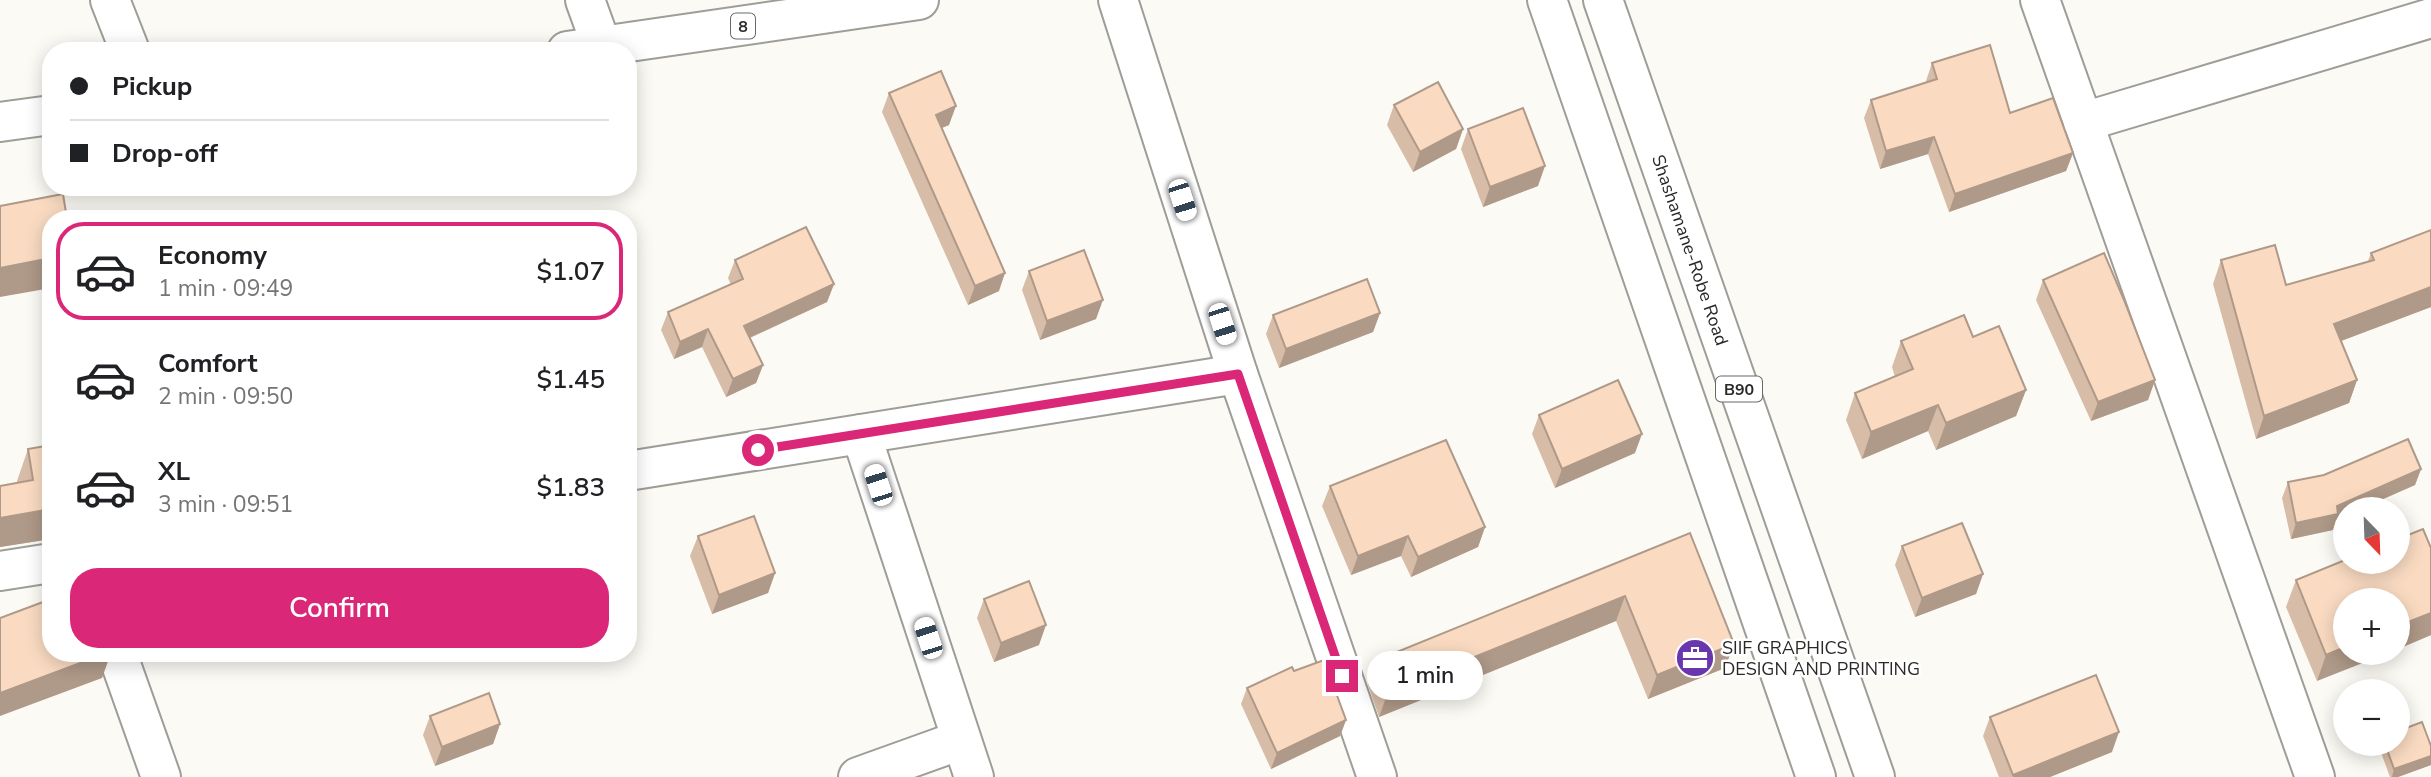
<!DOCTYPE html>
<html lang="en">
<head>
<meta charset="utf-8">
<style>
	:root { --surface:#fff; --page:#f6f6f6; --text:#202124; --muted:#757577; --line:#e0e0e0; --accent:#db2777 }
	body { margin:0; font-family:"Nunito Sans",sans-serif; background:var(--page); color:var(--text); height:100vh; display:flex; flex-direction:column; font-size:26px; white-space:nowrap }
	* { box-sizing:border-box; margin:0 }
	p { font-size:23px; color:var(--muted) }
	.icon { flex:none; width:38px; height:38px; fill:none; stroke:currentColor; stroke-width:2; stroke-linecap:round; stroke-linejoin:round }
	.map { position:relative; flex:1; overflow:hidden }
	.side { position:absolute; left:42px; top:210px; width:595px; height:452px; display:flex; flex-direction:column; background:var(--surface); border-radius:28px; box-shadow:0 4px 18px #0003 }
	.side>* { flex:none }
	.hud { position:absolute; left:42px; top:42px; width:595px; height:154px; border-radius:28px; box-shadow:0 4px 18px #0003; display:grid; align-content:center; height:154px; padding:0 28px; background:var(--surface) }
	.needle { width:46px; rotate:157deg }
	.fabs { position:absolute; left:2333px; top:497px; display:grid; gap:14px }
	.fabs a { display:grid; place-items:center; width:77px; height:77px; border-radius:50%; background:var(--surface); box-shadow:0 4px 18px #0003; font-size:35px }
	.end { position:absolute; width:32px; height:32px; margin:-16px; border:9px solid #db2777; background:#fff; box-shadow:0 0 0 4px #fff }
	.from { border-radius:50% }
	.bubble { position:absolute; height:49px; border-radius:24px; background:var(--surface); box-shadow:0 4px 18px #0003; font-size:23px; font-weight:600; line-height:49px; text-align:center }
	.car { position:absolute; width:21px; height:42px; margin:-21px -10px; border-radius:9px; box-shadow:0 0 5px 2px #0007; background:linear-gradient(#fff 24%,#345 0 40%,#fff 0 76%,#345 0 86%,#fff 0) }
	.hud b { display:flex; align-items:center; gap:24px; height:66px; font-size:26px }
	.hud b+b { border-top:2px solid var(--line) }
	.hud i { width:18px; height:18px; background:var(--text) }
	ul { padding:12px 0 0; list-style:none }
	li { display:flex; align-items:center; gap:21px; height:98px; margin:0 14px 10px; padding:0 14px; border:4px solid transparent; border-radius:28px }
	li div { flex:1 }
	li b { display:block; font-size:26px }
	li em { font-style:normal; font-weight:600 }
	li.selected { border-color:var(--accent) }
	li>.icon { width:63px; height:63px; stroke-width:1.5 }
	.primary-button { display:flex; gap:14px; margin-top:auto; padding:14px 28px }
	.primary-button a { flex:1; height:80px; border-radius:28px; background:var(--accent); color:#fff; font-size:28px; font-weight:600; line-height:80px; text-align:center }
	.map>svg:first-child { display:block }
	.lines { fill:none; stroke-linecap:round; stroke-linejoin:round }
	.minor-casing { stroke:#9f9d97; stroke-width:42 }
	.major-casing { stroke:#9f9d97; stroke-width:42 }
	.minor { stroke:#fff; stroke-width:38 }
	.major { stroke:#fff; stroke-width:38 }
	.wall { fill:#d7bca7 }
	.shaded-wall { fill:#af9988 }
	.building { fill:#fadbc2; stroke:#af9988; stroke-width:2 }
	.route { stroke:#db2777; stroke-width:9 }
	.labels { text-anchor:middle; stroke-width:5; stroke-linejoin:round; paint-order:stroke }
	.shield { fill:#fff; stroke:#6a6968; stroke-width:2 }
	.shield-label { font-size:16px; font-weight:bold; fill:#2a2927 }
	.street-label { font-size:18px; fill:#2a2927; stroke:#fff }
	.poi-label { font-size:18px; fill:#2a2927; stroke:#fff; text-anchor:start }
</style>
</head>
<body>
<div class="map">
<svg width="2431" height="777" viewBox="0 0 2431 777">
	<rect width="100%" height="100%" fill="#fcfaf4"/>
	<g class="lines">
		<!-- minor casing -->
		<g class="minor-casing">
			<g id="minor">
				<path d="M 110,0 L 130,51"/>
				<path d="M 585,0 L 602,47"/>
				<path d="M 1118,0 L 1238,374 L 1377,777"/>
				<path d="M 2040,0 L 2315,777"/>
				<path d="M 2083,122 L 2431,18"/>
				<path d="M 861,434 L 974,777"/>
				<path d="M 628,471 L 1238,374"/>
				<path d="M 0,571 L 51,563"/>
				<path d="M 117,653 L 161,777"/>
				<path d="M 858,777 L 961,740"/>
			</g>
		</g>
		<!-- major casing -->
		<g class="major-casing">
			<g id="major">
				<path d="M 1547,0 L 1816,777"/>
				<path d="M 1603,0 L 1875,777"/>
				<path d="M 567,51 L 919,0"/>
				<path d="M 0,122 L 51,115"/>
			</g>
		</g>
		<!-- minor -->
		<use href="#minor" class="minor"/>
		<!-- major -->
		<use href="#major" class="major"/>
	</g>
	<!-- wall -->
	<g class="wall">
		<path d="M 1932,63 L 2073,153 L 2066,171 L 1949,212 L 1928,154 L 1880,169 L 1864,118 L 1871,100 L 1926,83 L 1926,81 Z"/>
		<path d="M 889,93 L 949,125 L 942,128 L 999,291 L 968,305 L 882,112 Z"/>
		<path d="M 1394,105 L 1463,129 L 1456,149 L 1413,172 L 1387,125 Z"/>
		<path d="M 1468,129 L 1538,186 L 1483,207 L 1461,149 Z"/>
		<path d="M 2431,230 L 2431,307 L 2341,341 L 2357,380 L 2349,403 L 2256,439 L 2213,284 L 2221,260 L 2286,285 L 2368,261 L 2371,253 Z"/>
		<path d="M 735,260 L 834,284 L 827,302 L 750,338 L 763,365 L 756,383 L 726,397 L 702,347 L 674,359 L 661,330 L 668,312 L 731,285 L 728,278 Z"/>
		<path d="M 1029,271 L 1096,319 L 1040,340 L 1022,290 Z"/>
		<path d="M 2043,280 L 2155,380 L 2148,400 L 2091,421 L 2036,300 Z"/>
		<path d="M 1380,313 L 1373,332 L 1279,368 L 1266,334 L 1273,315 Z"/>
		<path d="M 1973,337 L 2026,390 L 2016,416 L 1936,450 L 1928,431 L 1862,459 L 1846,420 L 1855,393 L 1895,377 L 1892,367 L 1901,341 Z"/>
		<path d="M 1539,415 L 1635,453 L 1555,488 L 1532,434 Z"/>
		<path d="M 51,445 L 51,539 L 0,547 L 0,486 L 17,483 L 17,481 L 28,449 Z"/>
		<path d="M 2421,469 L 2415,485 L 2336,520 L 2333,530 L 2291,539 L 2282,498 L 2288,482 Z"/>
		<path d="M 1330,486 L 1485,527 L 1478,547 L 1411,577 L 1401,556 L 1351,575 L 1322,506 Z"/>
		<path d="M 1690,533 L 1734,644 L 1725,668 L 1648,699 L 1616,621 L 1379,717 L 1368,685 L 1377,660 Z"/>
		<path d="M 698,536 L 775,573 L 768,593 L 712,614 L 690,556 Z"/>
		<path d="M 1902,546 L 1983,574 L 1976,594 L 1915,617 L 1895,565 Z"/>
		<path d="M 2431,548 L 2431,635 L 2398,649 L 2398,600 L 2317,681 L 2286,607 L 2296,580 Z"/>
		<path d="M 984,599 L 1039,645 L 994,662 L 977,618 Z"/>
		<path d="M 1294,671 L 1346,720 L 1340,736 L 1271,769 L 1241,704 L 1247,688 Z"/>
		<path d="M 430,716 L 500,724 L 493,744 L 435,766 L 423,735 Z"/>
		<path d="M 1990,717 L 2112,752 L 2050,777 L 1999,777 L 1983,736 Z"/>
		<path d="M 2380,744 L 2398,744 L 2431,765 L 2398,777 L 2390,777 L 2379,747 Z"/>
	</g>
	<!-- shaded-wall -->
	<g class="shaded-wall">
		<path d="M 956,106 L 949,125 L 929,133 L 936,115 Z"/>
		<path d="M 1463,129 L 1456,149 L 1413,172 L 1420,152 Z"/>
		<path d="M 1934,137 L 1928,154 L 1880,169 L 1886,151 Z"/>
		<path d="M 2073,153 L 2066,171 L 1949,212 L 1955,194 Z"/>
		<path d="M 1545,166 L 1538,186 L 1483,207 L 1490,187 Z"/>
		<path d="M 51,258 L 51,288 L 0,297 L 0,268 Z"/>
		<path d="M 1005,273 L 999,291 L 968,305 L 975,286 Z"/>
		<path d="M 834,284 L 827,302 L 738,343 L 744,326 Z"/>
		<path d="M 2431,287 L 2431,307 L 2325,347 L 2334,324 Z"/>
		<path d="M 1103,300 L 1096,319 L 1040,340 L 1047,321 Z"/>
		<path d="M 1380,313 L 1373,332 L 1279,368 L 1286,349 Z"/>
		<path d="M 708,329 L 702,347 L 674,359 L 680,342 Z"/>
		<path d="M 763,365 L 756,383 L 726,397 L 733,379 Z"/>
		<path d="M 2155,380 L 2148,400 L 2091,421 L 2098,402 Z"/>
		<path d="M 2357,380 L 2349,403 L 2256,439 L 2264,416 Z"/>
		<path d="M 2026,390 L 2016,416 L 1936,450 L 1946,423 Z"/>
		<path d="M 1938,405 L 1928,431 L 1862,459 L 1871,432 Z"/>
		<path d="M 1642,434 L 1635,453 L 1555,488 L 1562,469 Z"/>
		<path d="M 2421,469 L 2415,485 L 2360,509 L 2345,509 L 2345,516 L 2336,520 L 2333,530 L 2291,539 L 2296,523 Z"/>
		<path d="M 51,509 L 51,539 L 0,547 L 0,518 Z"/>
		<path d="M 1485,527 L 1478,547 L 1411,577 L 1418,557 Z"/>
		<path d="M 1408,536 L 1401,556 L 1351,575 L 1358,556 Z"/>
		<path d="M 775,573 L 768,593 L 712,614 L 719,595 Z"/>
		<path d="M 1983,574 L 1976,594 L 1915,617 L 1922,598 Z"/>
		<path d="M 1625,596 L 1616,621 L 1379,717 L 1388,692 Z"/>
		<path d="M 2431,613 L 2431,635 L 2398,649 L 2398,626 Z"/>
		<path d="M 1046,625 L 1039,645 L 994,662 L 1001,643 Z"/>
		<path d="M 1734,644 L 1725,668 L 1648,699 L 1657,675 Z"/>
		<path d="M 2345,647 L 2345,653 L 2388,653 L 2317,681 L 2326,655 Z"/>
		<path d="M 107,653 L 111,653 L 102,678 L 0,716 L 0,693 Z"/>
		<path d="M 1346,720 L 1340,736 L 1271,769 L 1277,753 Z"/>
		<path d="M 500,724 L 493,744 L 435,766 L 442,747 Z"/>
		<path d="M 2119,732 L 2112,752 L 2050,777 L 2013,777 L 2013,775 Z"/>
		<path d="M 2431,756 L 2431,765 L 2398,777 L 2392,777 L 2394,769 Z"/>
	</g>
	<!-- building -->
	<g class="building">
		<path d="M 1990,45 L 2010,113 L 2053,98 L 2073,153 L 1955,194 L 1934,137 L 1886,151 L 1871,100 L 1937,79 L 1932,63 Z"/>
		<path d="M 941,71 L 956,106 L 936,115 L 1005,273 L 975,286 L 889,93 Z"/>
		<path d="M 1438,82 L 1463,129 L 1420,152 L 1394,105 Z"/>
		<path d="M 1523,108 L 1545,166 L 1490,187 L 1468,129 Z"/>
		<path d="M 63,194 L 67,219 L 51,219 L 51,258 L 0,268 L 0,206 Z"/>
		<path d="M 806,227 L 834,284 L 744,326 L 763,365 L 733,379 L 708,329 L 680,342 L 668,312 L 743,279 L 735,260 Z"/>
		<path d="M 2431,230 L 2431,287 L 2334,324 L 2357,380 L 2264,416 L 2221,260 L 2275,245 L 2286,285 L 2374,260 L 2371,253 Z"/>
		<path d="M 1084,250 L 1103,300 L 1047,321 L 1029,271 Z"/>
		<path d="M 2104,253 L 2124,300 L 2155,380 L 2098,402 L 2043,280 Z"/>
		<path d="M 1367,279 L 1380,313 L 1286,349 L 1273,315 Z"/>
		<path d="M 1964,315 L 1973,337 L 1999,326 L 2026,390 L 1946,423 L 1938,405 L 1871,432 L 1855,393 L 1913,369 L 1901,341 Z"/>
		<path d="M 1618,380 L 1642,434 L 1562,469 L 1539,415 Z"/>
		<path d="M 2408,439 L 2421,469 L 2337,506 L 2338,514 L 2296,523 L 2288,482 L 2324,475 Z"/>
		<path d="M 1446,440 L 1485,527 L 1418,557 L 1408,536 L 1358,556 L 1330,486 Z"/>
		<path d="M 51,445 L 51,509 L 0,518 L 0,486 L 33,480 L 28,449 Z"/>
		<path d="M 754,516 L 775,573 L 719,595 L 698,536 Z"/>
		<path d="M 1962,523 L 1983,574 L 1922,598 L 1902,546 Z"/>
		<path d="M 2423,529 L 2431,548 L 2431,613 L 2398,626 L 2398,600 L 2345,600 L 2345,647 L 2326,655 L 2296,580 L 2345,560 L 2345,562 L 2398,562 L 2398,539 Z"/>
		<path d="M 1690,533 L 1734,644 L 1657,675 L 1625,596 L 1388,692 L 1377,660 Z"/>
		<path d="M 1029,581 L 1046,625 L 1001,643 L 984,599 Z"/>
		<path d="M 51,599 L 51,653 L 107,653 L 0,693 L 0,618 Z"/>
		<path d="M 1324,660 L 1346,720 L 1277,753 L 1247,688 L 1292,667 L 1294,671 Z"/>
		<path d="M 2096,675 L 2119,732 L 2013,775 L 1990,717 Z"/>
		<path d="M 489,693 L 500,724 L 442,747 L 430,716 Z"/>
		<path d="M 2422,722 L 2431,746 L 2431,756 L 2394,769 L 2385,744 L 2398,744 L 2398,731 Z"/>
	</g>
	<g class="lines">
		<!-- route -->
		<path class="route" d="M 758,450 L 1238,374 L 1342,676"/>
	</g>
	<!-- icons -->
	<defs>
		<g id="office-disc" transform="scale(2.0125)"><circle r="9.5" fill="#6a36ad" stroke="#fff"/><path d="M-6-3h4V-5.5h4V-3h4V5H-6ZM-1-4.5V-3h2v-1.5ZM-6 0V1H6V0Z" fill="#fff"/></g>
	</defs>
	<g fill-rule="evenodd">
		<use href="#office-disc" x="1695" y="658"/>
	</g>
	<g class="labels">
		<!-- shield labels -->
		<g class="shield">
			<rect x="731" y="13.5" width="24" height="25" rx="5"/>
			<rect x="1716" y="376.5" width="46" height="25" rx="5"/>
		</g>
		<g class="shield-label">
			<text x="743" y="32">8</text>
			<text x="1739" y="395">B90</text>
		</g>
		<!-- street labels -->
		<g class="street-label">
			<text transform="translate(1690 250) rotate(71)" y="6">Shashamane-Robe Road</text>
		</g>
		<!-- poi labels -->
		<g class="poi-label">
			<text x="1722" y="654">SIIF GRAPHICS<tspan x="1722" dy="21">DESIGN AND PRINTING</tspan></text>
		</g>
	</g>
</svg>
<div class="fabs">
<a><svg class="needle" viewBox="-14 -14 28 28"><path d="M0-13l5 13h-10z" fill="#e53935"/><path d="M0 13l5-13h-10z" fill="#757577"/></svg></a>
<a>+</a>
<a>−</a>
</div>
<i class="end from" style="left:758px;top:450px"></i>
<i class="end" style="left:1342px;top:676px"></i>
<div class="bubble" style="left:1367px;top:651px;width:116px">1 min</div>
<i class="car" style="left:1182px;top:200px;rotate:162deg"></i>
<i class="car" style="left:1222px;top:324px;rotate:162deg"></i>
<i class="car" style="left:878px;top:485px;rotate:342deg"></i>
<i class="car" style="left:928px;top:638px;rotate:342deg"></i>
<div class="hud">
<b><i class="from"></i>Pickup</b>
<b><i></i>Drop-off</b>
</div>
<section class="side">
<ul>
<li class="selected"><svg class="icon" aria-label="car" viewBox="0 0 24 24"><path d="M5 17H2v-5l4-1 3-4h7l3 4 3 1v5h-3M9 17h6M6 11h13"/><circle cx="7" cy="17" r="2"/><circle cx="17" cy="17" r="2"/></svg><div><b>Economy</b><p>1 min · 09:49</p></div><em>$1.07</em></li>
<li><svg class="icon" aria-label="car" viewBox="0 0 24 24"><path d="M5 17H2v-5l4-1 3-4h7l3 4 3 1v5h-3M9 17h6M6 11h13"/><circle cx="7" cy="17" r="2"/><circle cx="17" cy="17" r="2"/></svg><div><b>Comfort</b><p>2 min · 09:50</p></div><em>$1.45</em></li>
<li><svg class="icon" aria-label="car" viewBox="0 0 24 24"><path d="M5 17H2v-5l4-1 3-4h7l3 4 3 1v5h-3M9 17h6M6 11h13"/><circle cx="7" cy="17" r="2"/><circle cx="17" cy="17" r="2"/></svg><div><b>XL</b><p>3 min · 09:51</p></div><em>$1.83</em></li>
</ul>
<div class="primary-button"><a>Confirm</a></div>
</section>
</div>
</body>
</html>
